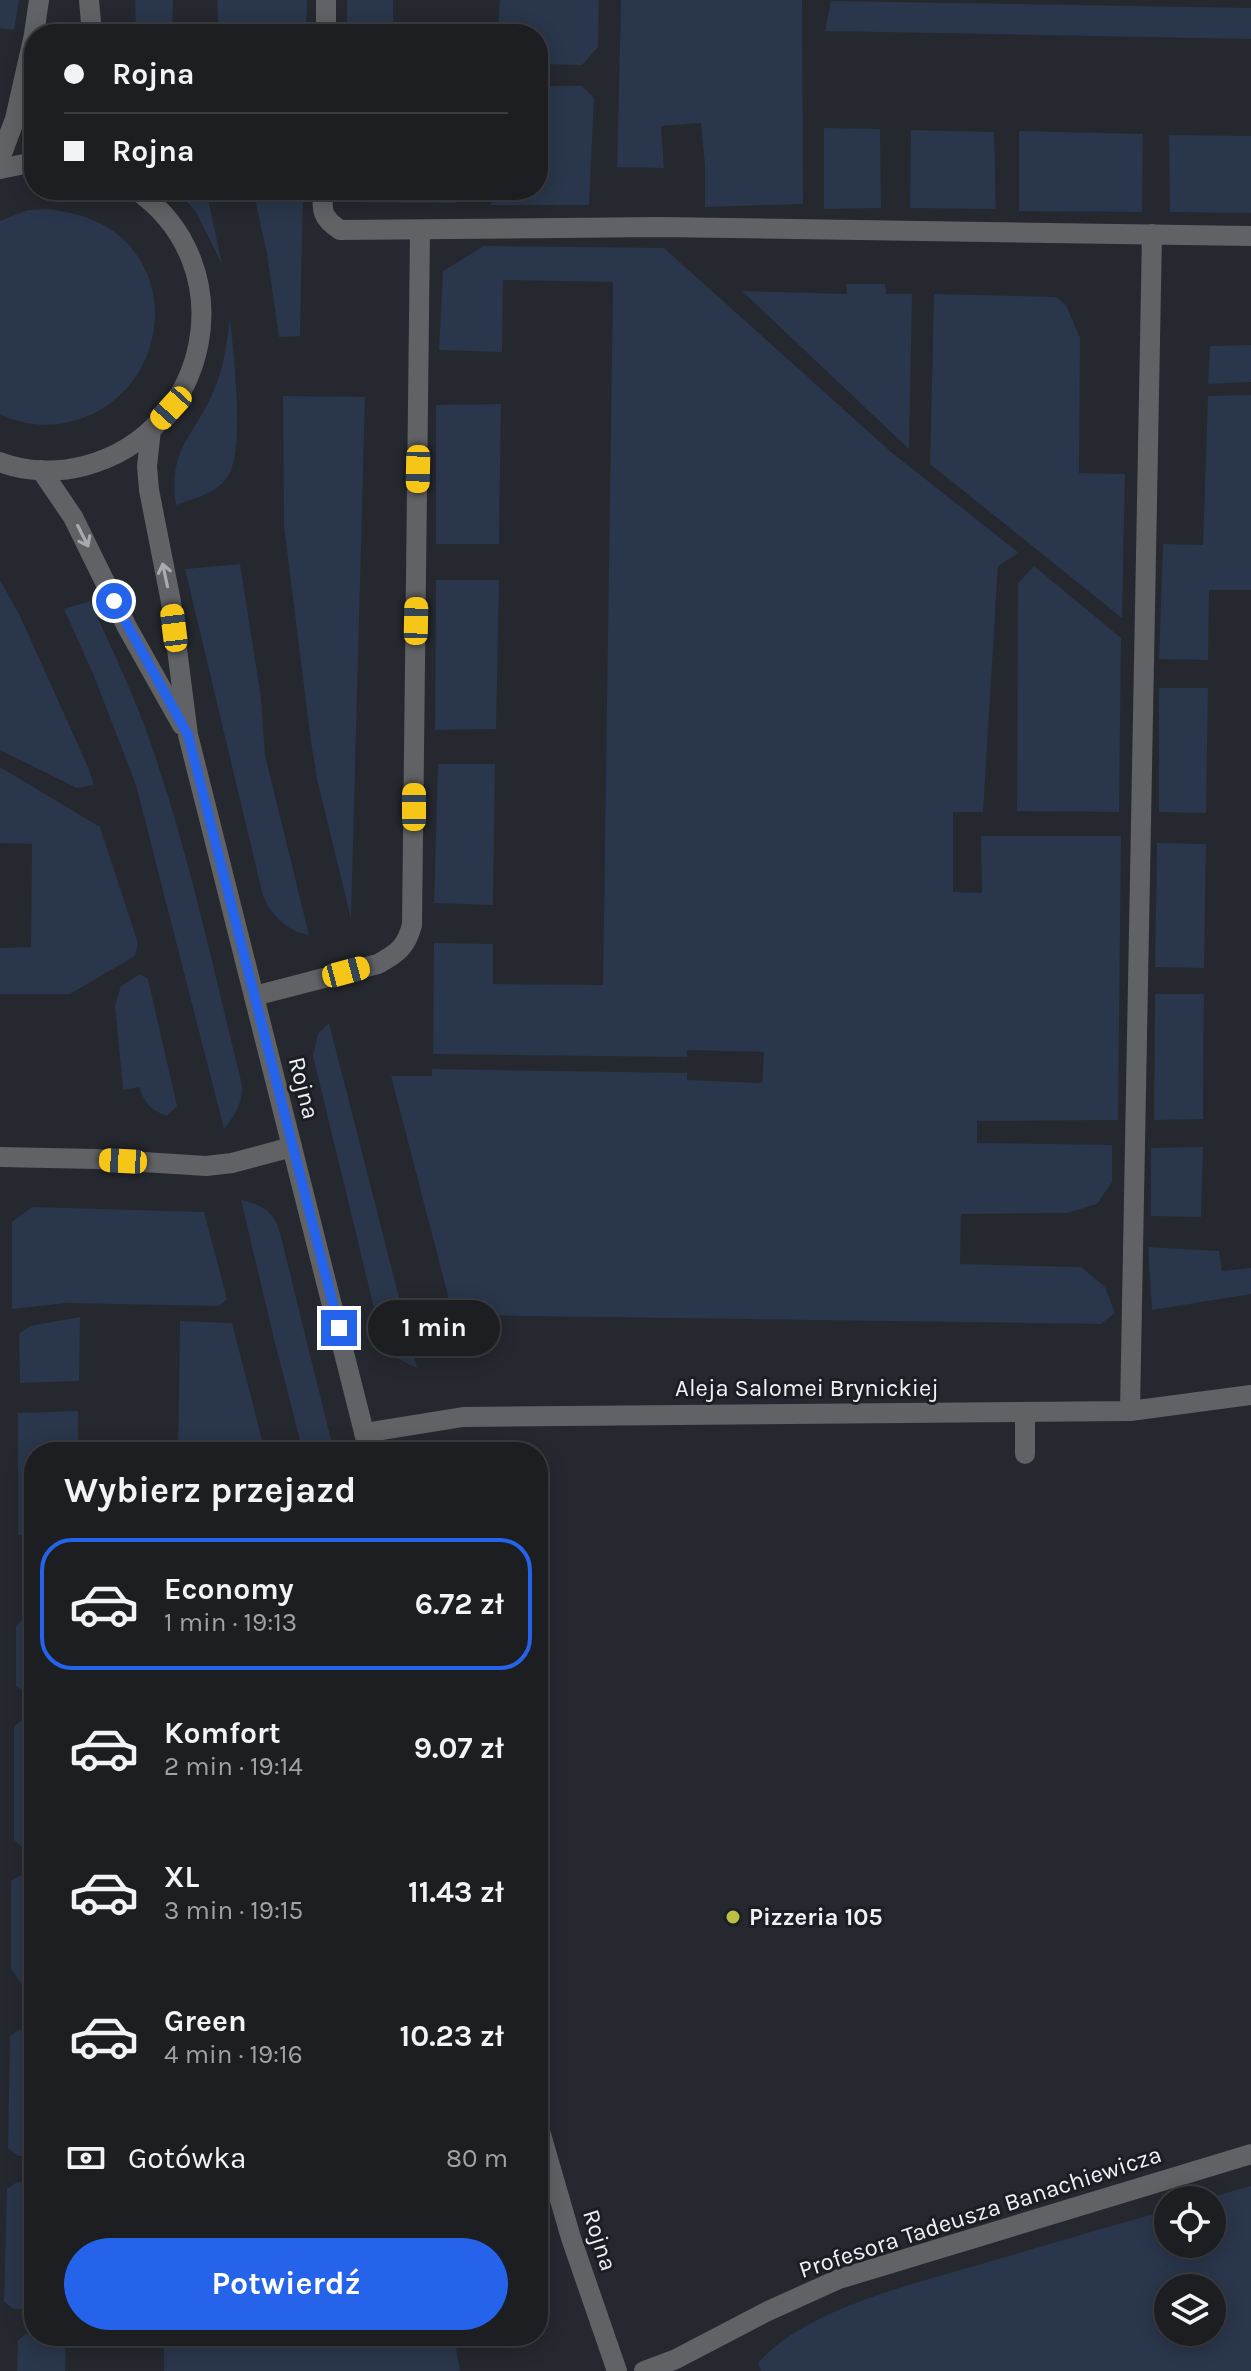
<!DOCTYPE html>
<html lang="pl">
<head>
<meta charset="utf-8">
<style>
	:root { --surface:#1c1e22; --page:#292b2f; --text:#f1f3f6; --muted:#a0a2a5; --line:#3a3c40; --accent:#2563eb }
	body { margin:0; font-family:Karla,sans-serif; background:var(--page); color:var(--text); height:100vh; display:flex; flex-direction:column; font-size:30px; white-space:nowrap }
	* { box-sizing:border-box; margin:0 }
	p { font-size:26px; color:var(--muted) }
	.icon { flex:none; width:44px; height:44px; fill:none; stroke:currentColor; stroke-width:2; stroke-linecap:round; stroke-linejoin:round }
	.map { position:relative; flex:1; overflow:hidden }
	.panel { position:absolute; left:24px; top:1442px; width:524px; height:904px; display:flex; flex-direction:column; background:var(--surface); border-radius:32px; box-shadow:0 4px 20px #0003,0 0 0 2px var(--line) }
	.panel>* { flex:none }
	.banner { position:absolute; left:24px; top:24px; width:524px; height:176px; border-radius:32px; box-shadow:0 4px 20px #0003,0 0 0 2px var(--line); display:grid; align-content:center; height:176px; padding:0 40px; background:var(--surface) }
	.tools { position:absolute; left:1154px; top:2186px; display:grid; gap:16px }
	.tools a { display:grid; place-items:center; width:72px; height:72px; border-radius:50%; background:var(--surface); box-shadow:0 4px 20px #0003,0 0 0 2px var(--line); font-size:40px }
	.end { position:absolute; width:36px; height:36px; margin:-18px; border:10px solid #2563eb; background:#fff; box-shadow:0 0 0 4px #fff }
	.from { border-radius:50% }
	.bubble { position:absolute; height:56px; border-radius:28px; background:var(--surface); box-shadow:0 4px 20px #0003,0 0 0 2px var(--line); font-size:26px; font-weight:700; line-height:56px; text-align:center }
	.car { position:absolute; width:24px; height:48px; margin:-24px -12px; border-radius:10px; box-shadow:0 0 6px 2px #0007; background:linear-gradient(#f5c518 24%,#345 0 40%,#f5c518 0 76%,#345 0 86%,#f5c518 0) }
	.banner b { display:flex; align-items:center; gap:28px; height:76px; font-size:30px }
	.banner b+b { border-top:2px solid var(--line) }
	.banner i { width:20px; height:20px; background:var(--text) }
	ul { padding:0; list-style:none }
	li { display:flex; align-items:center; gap:24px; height:132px; margin:0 16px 12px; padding:0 24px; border:4px solid transparent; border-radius:32px }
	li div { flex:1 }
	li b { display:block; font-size:30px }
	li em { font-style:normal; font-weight:700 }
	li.on { border-color:var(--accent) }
	li>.icon { width:72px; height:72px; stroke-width:1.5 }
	h2 { padding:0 40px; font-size:36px; line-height:96px }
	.pay { display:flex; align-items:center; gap:20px; height:88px; padding:0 40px; font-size:30px }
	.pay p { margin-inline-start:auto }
	.cta { display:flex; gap:16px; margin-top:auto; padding:16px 40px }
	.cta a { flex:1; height:92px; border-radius:48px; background:var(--accent); color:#fff; font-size:32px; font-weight:700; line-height:92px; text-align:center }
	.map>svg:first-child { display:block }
	.green { fill:#2a364b; fill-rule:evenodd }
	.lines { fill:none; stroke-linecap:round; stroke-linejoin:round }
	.minor { stroke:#606265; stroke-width:20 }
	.oneway { stroke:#a8aaad }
	.route { stroke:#2563eb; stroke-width:10 }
	.poi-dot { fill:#bdbf43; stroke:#1b1f24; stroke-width:3 }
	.labels { text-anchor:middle; stroke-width:6; stroke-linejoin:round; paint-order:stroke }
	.street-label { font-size:24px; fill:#eff1f5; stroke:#1b1f24 }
	.poi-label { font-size:24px; font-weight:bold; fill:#eff1f5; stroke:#1b1f24; text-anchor:start }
</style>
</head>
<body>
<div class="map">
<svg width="1251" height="2371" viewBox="0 0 1251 2371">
	<rect width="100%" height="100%" fill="#25282e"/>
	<!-- green -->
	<g class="green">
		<path d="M 0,0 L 19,0 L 14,30 L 0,28 Z"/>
		<path d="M 135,0 L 173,0 L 172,34 L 140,34 L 136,29 Z"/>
		<path d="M 217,0 L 307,0 L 306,34 L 219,34 Z"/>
		<path d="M 347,0 L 393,0 L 393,25 L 498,28 L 500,0 L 599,0 L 598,47 L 582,65 L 538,64 L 538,34 L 347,34 Z"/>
		<path d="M 621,0 L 802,0 L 803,204 L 705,207 L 705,166 L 701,123 L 661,126 L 664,168 L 617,167 Z"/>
		<path d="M 831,1 L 1251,8 L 1251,39 L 825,31 Z"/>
		<path d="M 538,86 L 582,86 L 594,98 L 589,205 L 491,205 L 491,190 L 538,190 Z"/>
		<path d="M 824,128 L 880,129 L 881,208 L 824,209 Z"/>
		<path d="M 911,130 L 994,132 L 996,209 L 910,208 Z"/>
		<path d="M 1019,131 L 1143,134 L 1142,212 L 1019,211 Z"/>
		<path d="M 1169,135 L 1251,136 L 1251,213 L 1170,212 Z"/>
		<path d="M 177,190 L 206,190 L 222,264 L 196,212 Z"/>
		<path d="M 253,190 L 303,190 L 300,336 L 279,337 L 267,254 Z"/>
		<path d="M 346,190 L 457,190 L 456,203 L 346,202 Z"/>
		<path d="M 49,209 C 69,212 89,216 107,227 C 185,276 163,394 77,420 C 52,428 23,426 0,414 L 0,221 L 28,210 Z"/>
		<path d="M 484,246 L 664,248 L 891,452 L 1019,553 L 998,566 L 983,812 L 953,812 L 953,892 L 982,893 L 981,836 L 1121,836 L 1118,1120 L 977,1121 L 977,1143 L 1112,1145 L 1112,1182 L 1097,1204 L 1067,1213 L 961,1214 L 960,1264 L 1081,1267 L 1105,1287 L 1115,1313 L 1101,1324 L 453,1315 L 391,1076 L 432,1076 L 432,1069 L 687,1073 L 687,1080 L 762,1083 L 764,1052 L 687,1050 L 687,1057 L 433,1054 L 434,943 L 493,944 L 493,984 L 603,985 L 613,282 L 503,280 L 502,352 L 439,350 L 443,271 Z"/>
		<path d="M 846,284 L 885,284 L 886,294 L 912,294 L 909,449 L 742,291 L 847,294 Z"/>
		<path d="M 934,294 L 1056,297 L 1066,305 L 1080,338 L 1079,473 L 1125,474 L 1122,618 L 930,464 Z"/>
		<path d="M 230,317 C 233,352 247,455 226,479 C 214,494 193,499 176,505 C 168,447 194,438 214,390 C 224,367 227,342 230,317 Z"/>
		<path d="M 1251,345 L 1251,382 L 1208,384 L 1210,346 Z"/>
		<path d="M 1251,395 L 1251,590 L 1209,590 L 1208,660 L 1159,659 L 1163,544 L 1203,545 L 1208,396 Z"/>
		<path d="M 283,396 L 365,397 L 351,919 L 317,779 L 311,742 L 284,526 Z"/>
		<path d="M 501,404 L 499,544 L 436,544 L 436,405 Z"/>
		<path d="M 240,564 L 261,698 L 265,755 L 309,935 C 287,931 272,916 263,896 L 185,569 Z"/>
		<path d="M 1034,566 L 1121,638 L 1119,812 L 1017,811 L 1018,583 Z"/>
		<path d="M 0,580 L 20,616 L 88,767 L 94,785 L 77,788 L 0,750 Z"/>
		<path d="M 436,580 L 499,580 L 496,729 L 435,730 Z"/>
		<path d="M 90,601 C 112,649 135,697 152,747 C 190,857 214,972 242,1085 C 243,1102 235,1116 224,1129 L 136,785 L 94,676 L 64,609 Z"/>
		<path d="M 1159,688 L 1208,688 L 1206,813 L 1159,812 Z"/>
		<path d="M 438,764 L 495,764 L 493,905 L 434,903 Z"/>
		<path d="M 0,767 L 100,827 L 138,943 L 135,956 L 70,994 L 0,994 L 0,948 L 31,947 L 32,844 L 0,843 Z"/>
		<path d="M 1157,843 L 1206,844 L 1204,968 L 1155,967 Z"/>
		<path d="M 140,974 L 148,979 L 177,1106 L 167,1116 C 151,1110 145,1104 139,1087 L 123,1090 L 115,1005 L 121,986 Z"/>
		<path d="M 1155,994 L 1204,994 L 1203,1119 L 1154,1120 Z"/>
		<path d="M 329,1023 L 417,1368 L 399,1359 L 381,1337 L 313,1056 L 318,1034 Z"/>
		<path d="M 1203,1147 L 1201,1217 L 1151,1216 L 1151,1148 Z"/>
		<path d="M 241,1200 C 261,1205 272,1210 279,1229 L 334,1452 L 303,1452 L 273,1335 Z"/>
		<path d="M 32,1207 L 204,1212 L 227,1299 L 219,1306 L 67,1303 L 12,1309 L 12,1222 Z"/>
		<path d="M 1148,1247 L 1219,1251 L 1222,1271 L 1251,1268 L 1251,1294 L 1152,1310 Z"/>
		<path d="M 80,1317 L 79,1381 L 20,1383 L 19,1334 L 30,1326 Z"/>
		<path d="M 180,1321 L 232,1323 L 265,1452 L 178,1452 Z"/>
		<path d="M 78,1411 L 78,1452 L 34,1452 L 34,1535 L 18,1535 L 18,1413 Z"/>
		<path d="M 28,1568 L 34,1568 L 34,1693 L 26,1692 L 16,1686 L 16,1626 L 26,1615 Z"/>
		<path d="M 23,1719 L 34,1719 L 34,1848 L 23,1848 L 14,1840 L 14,1727 Z"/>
		<path d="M 21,1875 L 34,1875 L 34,2004 L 11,1968 L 11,1881 Z"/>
		<path d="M 19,2030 L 34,2030 L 34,2156 L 18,2156 L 8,2148 L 10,2036 Z"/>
		<path d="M 17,2182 L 34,2183 L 34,2309 L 14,2309 L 4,2302 L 7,2189 Z"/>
		<path d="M 1251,2186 L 1251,2371 L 761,2371 L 758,2363 C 806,2308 917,2283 985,2263 C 1046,2245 1107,2227 1168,2210 L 1168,2244 L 1212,2244 L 1212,2200 L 1201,2200 ZM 1168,2288 L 1212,2288 L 1212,2332 L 1168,2332 Z"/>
		<path d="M 25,2334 L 66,2336 L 65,2371 L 17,2371 L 18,2341 Z"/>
		<path d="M 164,2336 L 454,2336 L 460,2371 L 164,2371 Z"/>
	</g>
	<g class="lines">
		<!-- minor -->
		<g class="minor">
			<path d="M 89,0 L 92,34"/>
			<path d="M 34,34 L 39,0"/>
			<path d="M 326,34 L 326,0"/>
			<path d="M 0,159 L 15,119 L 34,35"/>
			<path d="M 0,169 L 34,162"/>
			<path d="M 323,190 C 322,211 321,217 340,230 L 660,227 L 1251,236"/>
			<path d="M 151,430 L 147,466 L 149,490 L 171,602 L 188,735 L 369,1452"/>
			<path d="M 0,462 C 26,472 57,473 84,466 C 211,433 245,266 136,190"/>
			<path d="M 41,470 L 73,517 L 127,627 L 182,725"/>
			<path d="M 254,996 L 378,964 C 398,953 406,947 412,925 L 420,230"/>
			<path d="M 0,1157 L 96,1159 L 206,1166 L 232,1163 L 292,1147"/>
			<path d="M 1130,1411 L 1152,234"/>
			<path d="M 1025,1412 L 1025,1454"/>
			<path d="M 364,1433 L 463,1417 L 1130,1411 L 1251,1395"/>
			<path d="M 538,2124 L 571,2238 L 617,2371"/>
			<path d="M 644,2371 L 676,2359 L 766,2312 L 839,2279 L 1251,2154"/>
		</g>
	</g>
	<!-- one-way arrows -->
	<defs><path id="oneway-shaft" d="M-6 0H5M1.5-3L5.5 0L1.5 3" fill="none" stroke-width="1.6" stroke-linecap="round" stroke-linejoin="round" transform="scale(2)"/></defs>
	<g class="oneway">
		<use href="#oneway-shaft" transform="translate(83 536) rotate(63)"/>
		<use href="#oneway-shaft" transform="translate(165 575) rotate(-102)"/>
	</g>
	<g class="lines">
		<!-- route -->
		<path class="route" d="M 114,601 L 188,735 L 339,1328"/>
	</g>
	<!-- markers -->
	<circle class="poi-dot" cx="733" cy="1917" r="8"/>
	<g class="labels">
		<!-- street labels -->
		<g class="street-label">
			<text transform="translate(304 1088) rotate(76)" y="8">Rojna</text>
			<text x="807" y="1396">Aleja Salomei Brynickiej</text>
			<text transform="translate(980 2212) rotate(-18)" y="8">Profesora Tadeusza Banachiewicza</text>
			<text transform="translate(600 2240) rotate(72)" y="8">Rojna</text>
		</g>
		<!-- poi labels -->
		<g class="poi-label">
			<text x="749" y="1925">Pizzeria 105</text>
		</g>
	</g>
</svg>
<div class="tools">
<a><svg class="icon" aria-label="locate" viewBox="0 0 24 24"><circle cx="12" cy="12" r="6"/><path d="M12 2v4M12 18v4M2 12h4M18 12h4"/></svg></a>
<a><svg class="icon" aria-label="layers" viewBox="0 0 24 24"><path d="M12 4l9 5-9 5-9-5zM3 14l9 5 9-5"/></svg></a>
</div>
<i class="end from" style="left:114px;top:601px"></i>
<i class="end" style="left:339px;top:1328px"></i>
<div class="bubble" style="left:368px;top:1300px;width:132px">1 min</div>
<i class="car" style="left:171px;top:408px;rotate:222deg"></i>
<i class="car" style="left:418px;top:469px;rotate:181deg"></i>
<i class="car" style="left:416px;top:621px;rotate:1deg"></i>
<i class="car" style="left:174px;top:628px;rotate:353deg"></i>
<i class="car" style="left:414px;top:807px;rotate:0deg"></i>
<i class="car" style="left:346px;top:972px;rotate:75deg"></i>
<i class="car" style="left:123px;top:1161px;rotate:273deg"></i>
<div class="banner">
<b><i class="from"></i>Rojna</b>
<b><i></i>Rojna</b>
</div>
<section class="panel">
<h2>Wybierz przejazd</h2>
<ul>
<li class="on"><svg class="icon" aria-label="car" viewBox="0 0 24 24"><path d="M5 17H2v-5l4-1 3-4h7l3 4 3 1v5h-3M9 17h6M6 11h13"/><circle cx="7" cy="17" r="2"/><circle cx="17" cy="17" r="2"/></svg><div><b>Economy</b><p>1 min · 19:13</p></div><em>6.72 zł</em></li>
<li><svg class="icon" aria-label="car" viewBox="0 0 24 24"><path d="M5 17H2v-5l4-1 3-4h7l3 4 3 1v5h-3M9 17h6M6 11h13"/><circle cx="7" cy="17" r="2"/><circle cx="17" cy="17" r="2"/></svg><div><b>Komfort</b><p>2 min · 19:14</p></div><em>9.07 zł</em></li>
<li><svg class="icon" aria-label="car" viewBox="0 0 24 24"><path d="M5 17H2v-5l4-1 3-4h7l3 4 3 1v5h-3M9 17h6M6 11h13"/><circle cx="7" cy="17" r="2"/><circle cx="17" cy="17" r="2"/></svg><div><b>XL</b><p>3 min · 19:15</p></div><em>11.43 zł</em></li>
<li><svg class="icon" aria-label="car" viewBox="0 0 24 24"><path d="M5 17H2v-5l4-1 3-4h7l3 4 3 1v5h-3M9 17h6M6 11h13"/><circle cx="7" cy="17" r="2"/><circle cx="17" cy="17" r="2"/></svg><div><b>Green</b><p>4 min · 19:16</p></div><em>10.23 zł</em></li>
</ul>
<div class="pay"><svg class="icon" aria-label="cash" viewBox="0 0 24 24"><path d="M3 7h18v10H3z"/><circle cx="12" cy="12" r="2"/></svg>Gotówka<p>80 m</p></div>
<div class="cta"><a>Potwierdź</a></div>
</section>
</div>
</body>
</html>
